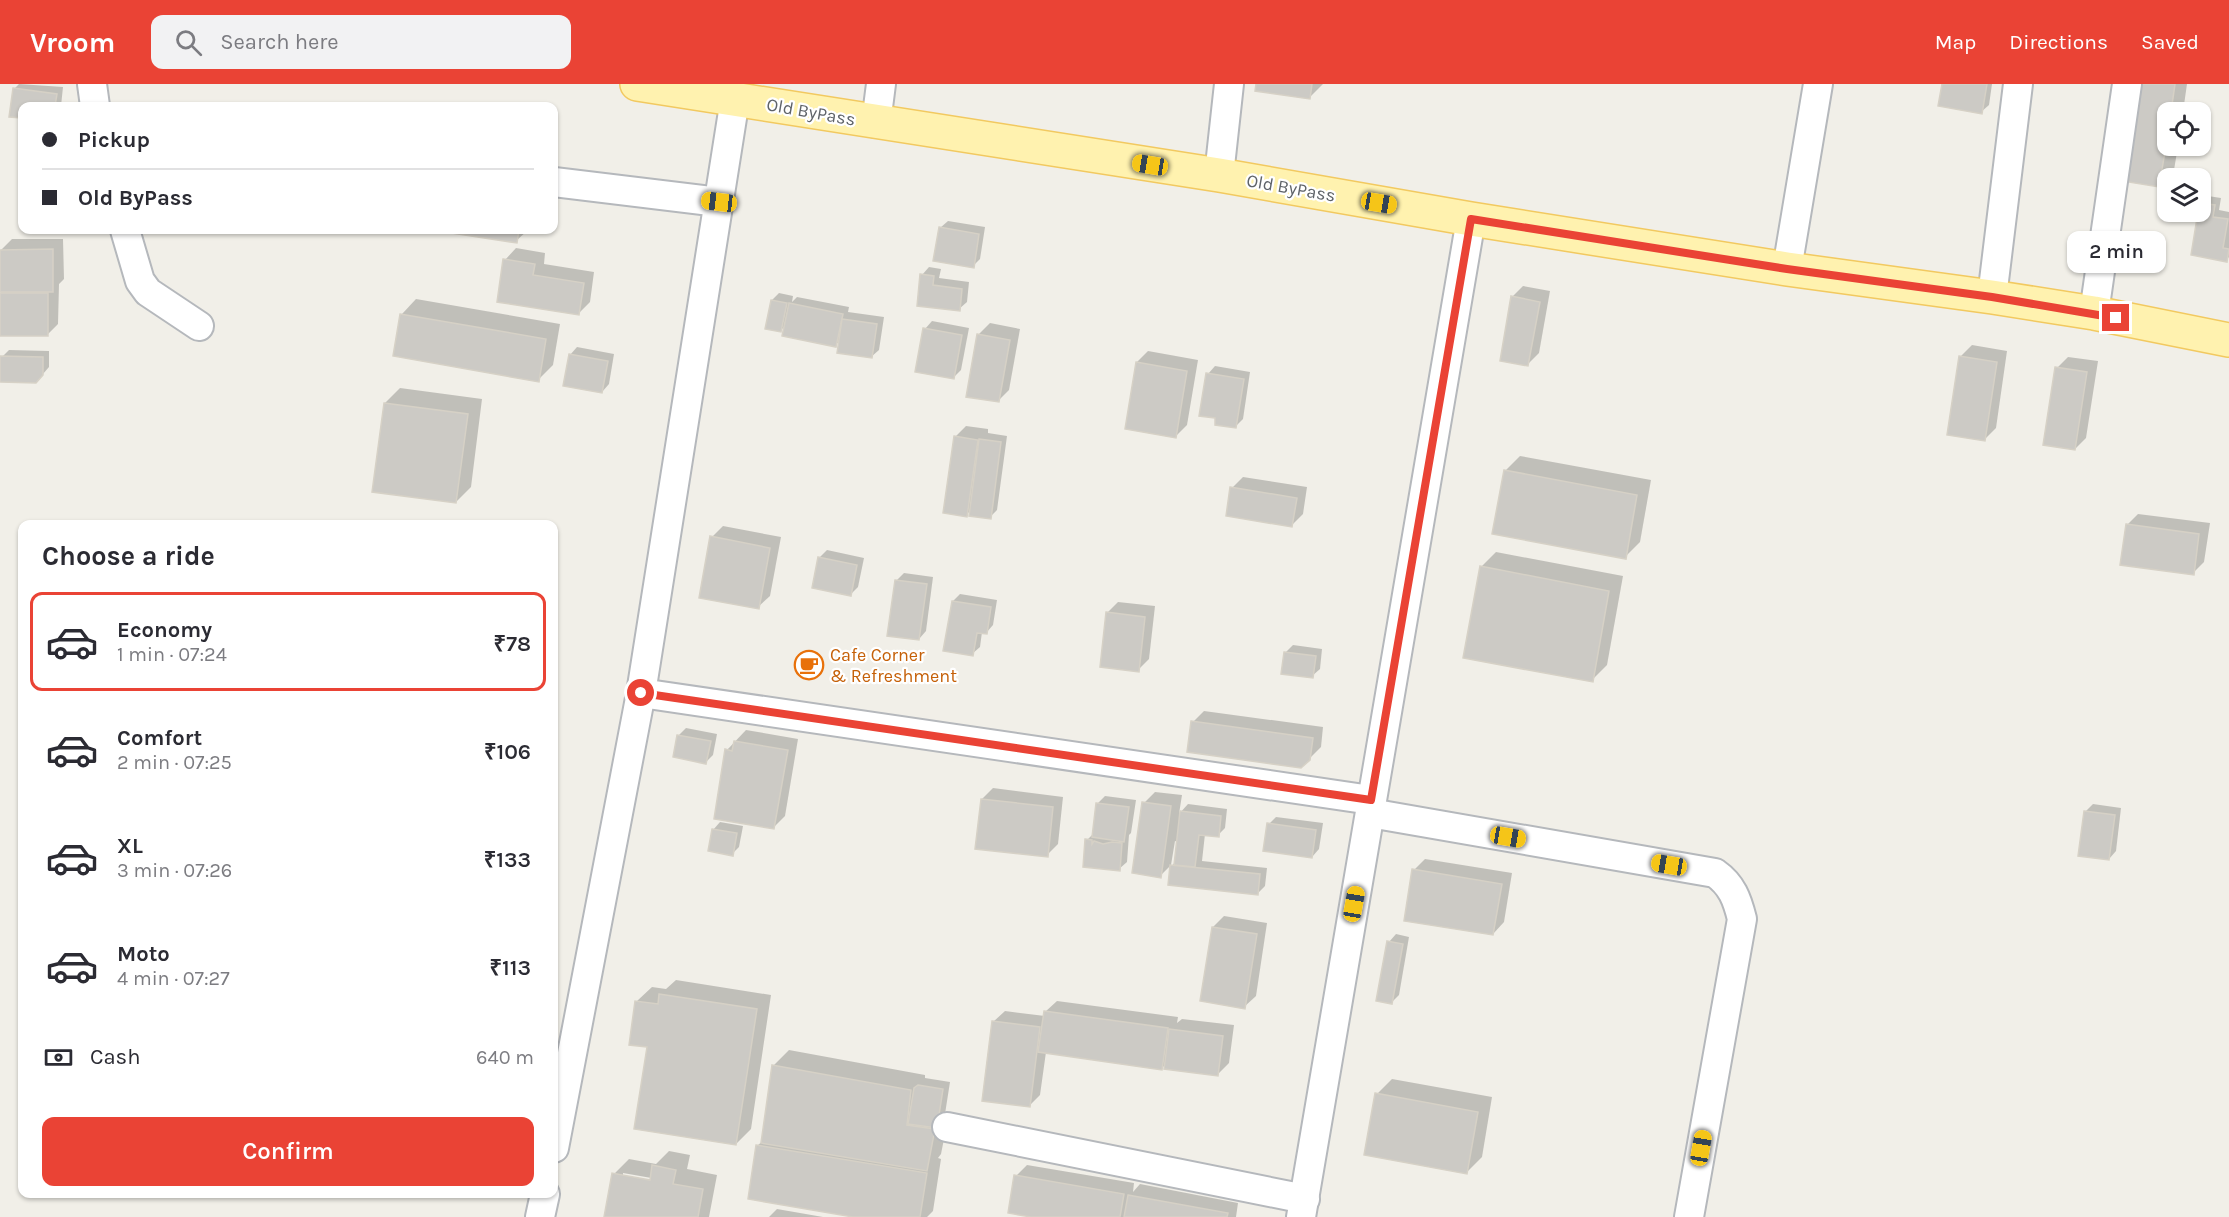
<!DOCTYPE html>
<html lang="en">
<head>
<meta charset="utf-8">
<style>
	:root { --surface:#fff; --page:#f2f2f3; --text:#2b2b33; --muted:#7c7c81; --line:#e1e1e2; --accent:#ea4335 }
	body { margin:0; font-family:Karla,sans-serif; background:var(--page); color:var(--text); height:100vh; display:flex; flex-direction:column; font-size:22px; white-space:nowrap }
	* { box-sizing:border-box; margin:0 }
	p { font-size:20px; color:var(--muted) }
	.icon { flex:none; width:33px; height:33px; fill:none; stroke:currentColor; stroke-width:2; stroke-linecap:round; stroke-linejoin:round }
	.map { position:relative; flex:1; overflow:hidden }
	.side { position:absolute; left:18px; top:436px; width:540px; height:678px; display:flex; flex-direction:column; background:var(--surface); border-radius:12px; box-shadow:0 2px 4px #0004 }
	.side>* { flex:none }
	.guide { position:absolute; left:18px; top:18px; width:540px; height:132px; border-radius:12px; box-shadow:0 2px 4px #0004; display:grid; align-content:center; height:132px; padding:0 24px; background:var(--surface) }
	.tools { position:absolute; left:2157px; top:18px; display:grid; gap:12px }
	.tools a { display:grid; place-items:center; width:54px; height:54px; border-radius:12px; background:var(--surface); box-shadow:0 2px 4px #0004; font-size:30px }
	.end { position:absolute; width:27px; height:27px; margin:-14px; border:8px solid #ea4335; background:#fff; box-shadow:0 0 0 3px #fff }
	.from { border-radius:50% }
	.bubble { position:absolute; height:42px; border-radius:12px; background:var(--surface); box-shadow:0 2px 4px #0004; font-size:20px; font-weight:600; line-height:42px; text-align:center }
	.car { position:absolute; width:18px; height:36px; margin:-18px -9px; border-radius:8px; box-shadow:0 0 4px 2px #0007; background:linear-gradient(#f5c518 24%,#345 0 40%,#f5c518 0 76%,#345 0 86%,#f5c518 0) }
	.guide b { display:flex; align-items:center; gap:21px; height:57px; font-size:22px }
	.guide b+b { border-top:2px solid var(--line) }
	.guide i { width:15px; height:15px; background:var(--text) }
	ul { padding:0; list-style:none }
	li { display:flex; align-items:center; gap:18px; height:99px; margin:0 12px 9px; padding:0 12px; border:3px solid transparent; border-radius:12px }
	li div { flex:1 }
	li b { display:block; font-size:22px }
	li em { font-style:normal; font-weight:600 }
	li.on { border-color:var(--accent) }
	li>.icon { width:54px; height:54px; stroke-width:1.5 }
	h2 { padding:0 24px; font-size:27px; line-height:72px }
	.pay { display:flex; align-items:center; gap:15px; height:66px; padding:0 24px; font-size:22px }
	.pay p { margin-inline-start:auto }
	.cta { display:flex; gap:12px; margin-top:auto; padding:12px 24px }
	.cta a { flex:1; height:69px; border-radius:12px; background:var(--accent); color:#fff; font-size:24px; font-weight:600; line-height:69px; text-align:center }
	header { display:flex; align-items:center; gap:36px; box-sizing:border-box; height:84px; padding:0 30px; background:var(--accent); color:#fff }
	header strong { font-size:28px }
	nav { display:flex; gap:33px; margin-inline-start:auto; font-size:21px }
	.search { width:420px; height:54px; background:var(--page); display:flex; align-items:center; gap:15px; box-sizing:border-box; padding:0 21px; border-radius:12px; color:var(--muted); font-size:22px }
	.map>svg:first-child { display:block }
	.shadow { fill:#0003; fill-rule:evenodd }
	.building { fill:#cccac5; stroke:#d6d1c6; stroke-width:1.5 }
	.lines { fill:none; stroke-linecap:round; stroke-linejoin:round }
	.minor-casing { stroke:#b5b8bc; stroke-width:32 }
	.major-casing { stroke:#f2c960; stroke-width:36 }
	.minor { stroke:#fff; stroke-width:28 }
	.major { stroke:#fff2af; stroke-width:33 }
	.route { stroke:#ea4335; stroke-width:8 }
	.labels { text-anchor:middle; stroke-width:4.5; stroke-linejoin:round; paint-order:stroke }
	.street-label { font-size:18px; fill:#5f6368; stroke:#fff }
	.food-label { font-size:18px; fill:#c56008; stroke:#fff; text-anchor:start }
</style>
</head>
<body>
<header>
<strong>Vroom</strong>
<div class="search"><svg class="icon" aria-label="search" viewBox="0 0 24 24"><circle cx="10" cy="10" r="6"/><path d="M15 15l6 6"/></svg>Search here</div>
<nav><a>Map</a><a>Directions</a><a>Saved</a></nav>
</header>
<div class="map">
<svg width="2229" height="1133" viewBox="0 0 2229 1133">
	<rect width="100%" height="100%" fill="#f1efe8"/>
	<!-- shadow -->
	<g class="shadow">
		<path d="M 19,0 L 63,3 L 61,22 L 22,22 L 22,33 L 11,31 L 14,5 Z"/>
		<path d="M 1258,0 L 1323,0 L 1309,14 Z"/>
		<path d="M 1943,0 L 1992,0 L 1989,21 L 1981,28 Z"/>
		<path d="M 2132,0 L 2187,0 L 2183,28 L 2168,28 L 2168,62 L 2178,62 L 2174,86 L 2159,101 Z"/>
		<path d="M 2208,112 L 2221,114 L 2219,126 L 2229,128 L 2229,173 L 2226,176 L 2193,170 L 2201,119 Z"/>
		<path d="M 948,137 L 985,143 L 980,175 L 973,182 L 940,144 Z"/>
		<path d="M 438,146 L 528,146 L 516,157 Z"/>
		<path d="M 12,155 L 63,155 L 64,195 L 59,200 L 58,240 L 47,251 L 1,250 L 1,166 Z"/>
		<path d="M 516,164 L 545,169 L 544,180 L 594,188 L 590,218 L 579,229 L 505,176 Z"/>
		<path d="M 929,183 L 941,185 L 939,194 L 969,198 L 967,218 L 959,225 L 919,220 L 922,191 Z"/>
		<path d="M 1523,202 L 1550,207 L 1539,269 L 1528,280 L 1512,213 Z"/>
		<path d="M 779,209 L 793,212 L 792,218 L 797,213 L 849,223 L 848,228 L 884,233 L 879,266 L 871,273 L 840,257 L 835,261 L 786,241 L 780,247 L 772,216 Z"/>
		<path d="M 416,215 L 560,240 L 553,281 L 538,296 L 402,230 Z"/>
		<path d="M 932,237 L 969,244 L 961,286 L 954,293 L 925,245 Z"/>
		<path d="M 990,239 L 1020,245 L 1009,306 L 998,317 L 978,251 Z"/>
		<path d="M 1972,261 L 2007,267 L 1996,344 L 1985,355 L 1960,273 Z"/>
		<path d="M 577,263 L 614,270 L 609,300 L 602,308 L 570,271 Z"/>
		<path d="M 9,266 L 49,267 L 49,283 L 36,298 L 2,273 Z"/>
		<path d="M 1148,267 L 1198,276 L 1187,341 L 1176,352 L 1137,278 Z"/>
		<path d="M 2068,273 L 2098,277 L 2086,354 L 2075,365 L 2057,284 Z"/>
		<path d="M 1215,282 L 1250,288 L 1243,335 L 1236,342 L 1217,333 L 1208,290 Z"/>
		<path d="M 400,304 L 482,315 L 471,403 L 456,418 L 385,319 Z"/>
		<path d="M 966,342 L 988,345 L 988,349 L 1007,352 L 997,426 L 990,433 L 971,426 L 966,431 L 955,353 Z"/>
		<path d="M 1520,372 L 1651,396 L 1640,458 L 1625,473 L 1505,387 Z"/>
		<path d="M 1243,393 L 1307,403 L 1303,430 L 1292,441 L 1232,404 Z"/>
		<path d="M 2138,430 L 2210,439 L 2204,478 L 2193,489 L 2127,441 Z"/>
		<path d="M 723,442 L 781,453 L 770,512 L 758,523 L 712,453 Z"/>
		<path d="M 827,466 L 864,474 L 858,503 L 851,510 L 819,474 Z"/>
		<path d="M 1496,468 L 1623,492 L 1607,581 L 1592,596 L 1481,483 Z"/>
		<path d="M 904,489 L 933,493 L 926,547 L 919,555 L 897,496 Z"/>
		<path d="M 960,510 L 997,516 L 993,541 L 986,549 L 982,548 L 980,563 L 972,570 L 953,517 Z"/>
		<path d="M 1118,518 L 1155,522 L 1149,575 L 1138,586 L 1107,529 Z"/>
		<path d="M 1293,561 L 1322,565 L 1320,585 L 1312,592 L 1285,569 Z"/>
		<path d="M 1204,627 L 1323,643 L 1321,663 L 1309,675 L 1193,638 Z"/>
		<path d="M 686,644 L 717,650 L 713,671 L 706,678 L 679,651 Z"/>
		<path d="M 746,646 L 798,655 L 785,732 L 774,743 L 727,666 Z"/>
		<path d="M 993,704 L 1063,713 L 1058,760 L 1047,771 L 982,715 Z"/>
		<path d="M 1155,708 L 1182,711 L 1179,730 L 1188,720 L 1227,725 L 1225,744 L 1218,751 L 1205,750 L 1202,777 L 1267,784 L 1265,802 L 1258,809 L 1172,782 L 1175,778 L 1178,758 L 1175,757 L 1171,781 L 1160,792 L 1144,719 Z"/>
		<path d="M 1105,712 L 1136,716 L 1131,749 L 1129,751 L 1127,778 L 1119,785 L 1087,756 L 1094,749 L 1098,719 Z"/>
		<path d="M 2093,720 L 2121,724 L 2116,767 L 2109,775 L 2085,728 Z"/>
		<path d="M 1276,733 L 1323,739 L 1319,765 L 1312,773 L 1269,740 Z"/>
		<path d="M 720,738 L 743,742 L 739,763 L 732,770 L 713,746 Z"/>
		<path d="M 1425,775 L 1512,789 L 1504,838 L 1493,850 L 1414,786 Z"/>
		<path d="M 1224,832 L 1267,839 L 1256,912 L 1244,923 L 1213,843 Z"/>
		<path d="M 1396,850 L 1409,853 L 1399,911 L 1392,918 L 1389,858 Z"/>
		<path d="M 676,896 L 771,911 L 751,1045 L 736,1060 L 648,962 L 637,917 L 652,903 L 666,905 Z"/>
		<path d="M 1057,917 L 1178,933 L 1177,939 L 1182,935 L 1234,941 L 1229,979 L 1218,990 L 1166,980 L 1162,984 L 1046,968 L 1040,1011 L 1029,1022 L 993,938 L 1005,927 L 1045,932 L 1045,928 Z"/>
		<path d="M 789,966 L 925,991 L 925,994 L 950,998 L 945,1030 L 949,1030 L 941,1070 L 938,1074 L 941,1075 L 933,1127 L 927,1133 L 863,1133 L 758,1061 L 763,1057 L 774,981 Z"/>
		<path d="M 1392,995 L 1492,1013 L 1482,1073 L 1467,1088 L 1377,1010 Z"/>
		<path d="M 669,1067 L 690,1071 L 687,1085 L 717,1091 L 709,1133 L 606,1133 L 614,1090 L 629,1075 L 656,1080 ZM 623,1089 L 657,1095 L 657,1098 L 623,1092 Z"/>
		<path d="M 1027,1081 L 1134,1099 L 1133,1108 L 1140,1100 L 1238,1119 L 1236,1133 L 1040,1133 L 1016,1092 Z"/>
		<path d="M 777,1125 L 823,1133 L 769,1133 Z"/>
	</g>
	<!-- building -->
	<g class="building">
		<path d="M 1256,0 L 1312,0 L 1310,15 L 1255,7 Z"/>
		<path d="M 1942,0 L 1987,0 L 1982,30 L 1938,22 Z"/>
		<path d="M 2131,0 L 2175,0 L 2171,28 L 2168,28 L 2168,50 L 2159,103 L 2116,96 Z"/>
		<path d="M 13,4 L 57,10 L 55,22 L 22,22 L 22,34 L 9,33 Z"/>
		<path d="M 2200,119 L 2215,121 L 2213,133 L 2228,135 L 2223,164 L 2229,165 L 2227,178 L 2191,171 L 2198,128 L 2200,128 Z"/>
		<path d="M 939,143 L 979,150 L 974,184 L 933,177 Z"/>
		<path d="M 432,146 L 519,146 L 517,159 Z"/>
		<path d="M 53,165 L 53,208 L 0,208 L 0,166 Z"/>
		<path d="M 503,175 L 535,180 L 533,191 L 584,199 L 579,231 L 497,218 Z"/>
		<path d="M 920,190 L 934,192 L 933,201 L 962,205 L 960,227 L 917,222 Z"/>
		<rect x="0" y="209" width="48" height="43"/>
		<path d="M 1511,212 L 1540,218 L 1528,282 L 1500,277 Z"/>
		<path d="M 771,216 L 787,219 L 781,248 L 765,245 Z"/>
		<path d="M 789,219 L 843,230 L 836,263 L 782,252 Z"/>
		<path d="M 400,230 L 546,255 L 539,298 L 393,272 Z"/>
		<path d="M 842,235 L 877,240 L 872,274 L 837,269 Z"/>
		<path d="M 923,244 L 962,251 L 954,295 L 915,288 Z"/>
		<path d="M 977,250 L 1010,256 L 999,318 L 966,313 Z"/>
		<path d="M 569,270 L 608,277 L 602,309 L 563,302 Z"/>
		<path d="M 0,272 L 43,273 L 43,291 L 36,299 L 0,298 Z"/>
		<path d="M 1959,272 L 1997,278 L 1985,357 L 1947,351 Z"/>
		<path d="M 1136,278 L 1187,287 L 1176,354 L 1125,345 Z"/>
		<path d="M 2055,283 L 2087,288 L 2075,366 L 2043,361 Z"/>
		<path d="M 1206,289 L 1244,295 L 1236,344 L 1215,341 L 1215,334 L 1199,332 Z"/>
		<path d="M 384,319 L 468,330 L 456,419 L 372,408 Z"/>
		<path d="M 954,352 L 978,356 L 967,433 L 943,429 Z"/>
		<path d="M 979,355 L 1001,358 L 991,435 L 969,432 Z"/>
		<path d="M 1504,386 L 1637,411 L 1626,475 L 1492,450 Z"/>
		<path d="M 1230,403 L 1297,414 L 1292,443 L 1226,432 Z"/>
		<path d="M 2126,440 L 2199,450 L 2194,491 L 2120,481 Z"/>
		<path d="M 710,452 L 770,464 L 759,525 L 699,514 Z"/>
		<path d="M 818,473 L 857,481 L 851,512 L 812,504 Z"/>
		<path d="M 1480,482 L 1609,507 L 1593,598 L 1463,574 Z"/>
		<path d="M 895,496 L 927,500 L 919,556 L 887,552 Z"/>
		<path d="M 952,517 L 991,523 L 987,550 L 977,549 L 973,572 L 943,567 Z"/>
		<path d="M 1106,528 L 1145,533 L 1139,588 L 1100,583 Z"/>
		<path d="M 1284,568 L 1316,572 L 1313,594 L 1281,590 Z"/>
		<path d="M 1191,637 L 1313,654 L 1310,676 L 1301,684 L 1187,668 Z"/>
		<path d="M 677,651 L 711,657 L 706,680 L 673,673 Z"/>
		<path d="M 734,657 L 788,666 L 774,745 L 714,735 L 725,665 L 732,667 Z"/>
		<path d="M 981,715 L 1053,723 L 1048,773 L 975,765 Z"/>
		<path d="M 1142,718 L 1171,722 L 1161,794 L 1132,789 Z"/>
		<path d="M 1096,719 L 1129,723 L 1124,758 L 1092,753 Z"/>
		<path d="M 1180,727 L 1221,732 L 1219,753 L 1199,751 L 1195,783 L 1174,781 Z"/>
		<path d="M 2084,727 L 2115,731 L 2109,776 L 2078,772 Z"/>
		<path d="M 1267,739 L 1316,746 L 1312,774 L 1263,767 Z"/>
		<path d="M 712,745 L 737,749 L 733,772 L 708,767 Z"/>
		<path d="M 1085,755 L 1092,756 L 1092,760 L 1094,757 L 1103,760 L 1112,758 L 1122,759 L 1120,787 L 1083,783 Z"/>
		<path d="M 1170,781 L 1260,790 L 1258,811 L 1168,801 Z"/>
		<path d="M 1412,785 L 1502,800 L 1493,851 L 1404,837 Z"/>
		<path d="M 1212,843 L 1257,850 L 1245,925 L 1200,917 Z"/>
		<path d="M 1387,857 L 1403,860 L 1392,920 L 1376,917 Z"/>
		<path d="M 659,910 L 757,925 L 736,1061 L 634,1045 L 647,963 L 629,961 L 635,917 L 658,920 Z"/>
		<path d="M 1044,927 L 1168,944 L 1162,986 L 1038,968 Z"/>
		<path d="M 992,937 L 1040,943 L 1030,1023 L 982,1017 Z"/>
		<path d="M 1169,945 L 1223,952 L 1218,992 L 1164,985 Z"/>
		<path d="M 772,981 L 911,1006 L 907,1041 L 935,1045 L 927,1087 L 761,1059 Z"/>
		<path d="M 918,1001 L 943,1005 L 937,1044 L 908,1040 L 914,1004 Z"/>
		<path d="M 1375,1009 L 1478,1028 L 1467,1090 L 1364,1071 Z"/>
		<path d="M 756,1061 L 927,1089 L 920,1133 L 853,1133 L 748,1115 Z"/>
		<path d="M 652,1081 L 676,1086 L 673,1100 L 703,1105 L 698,1133 L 604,1133 L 612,1089 L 650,1096 Z"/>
		<path d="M 1014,1091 L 1124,1110 L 1120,1133 L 1031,1133 L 1008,1129 Z"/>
		<path d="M 1128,1111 L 1228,1129 L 1227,1133 L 1124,1133 Z"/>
	</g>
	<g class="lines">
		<!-- minor casing -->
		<g class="minor-casing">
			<g id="minor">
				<path d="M 92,0 L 95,22"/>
				<path d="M 876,39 L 881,0"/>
				<path d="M 1219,91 L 1229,0"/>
				<path d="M 554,98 L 719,118"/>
				<path d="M 125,146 L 140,197 L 148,208 L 199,242"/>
				<path d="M 1787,185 L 1818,0"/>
				<path d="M 1992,213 L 2018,0"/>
				<path d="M 2094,229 L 2127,0"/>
				<path d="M 641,609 L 1371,716"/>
				<path d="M 1370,729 L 1715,789 C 1732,801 1737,815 1742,835 L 1689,1133"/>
				<path d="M 947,1043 L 1305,1115"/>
				<path d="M 554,1064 L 641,609 L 735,15"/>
				<path d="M 540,1133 L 545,1110"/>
				<path d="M 1301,1133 L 1471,135"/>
			</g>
		</g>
		<!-- major casing -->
		<g class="major-casing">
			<path id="major" d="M 637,0 L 1219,91 L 1471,135 L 1787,185 L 1992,213 L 2094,229 L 2229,256"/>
		</g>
		<!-- minor -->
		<use href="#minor" class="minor"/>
		<!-- major -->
		<use href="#major" class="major"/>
	</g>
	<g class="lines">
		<!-- route -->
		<path class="route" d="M 641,609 L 1371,716 L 1471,135 L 1787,185 L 1992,213 L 2116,234"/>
	</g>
	<!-- icons -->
	<defs>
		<g id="cafe-ring" transform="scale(1.5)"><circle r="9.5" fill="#fff" stroke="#e8710a" stroke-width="1.5"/><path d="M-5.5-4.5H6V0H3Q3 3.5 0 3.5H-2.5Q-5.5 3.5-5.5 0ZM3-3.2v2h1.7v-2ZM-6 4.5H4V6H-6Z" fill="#e8710a"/></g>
	</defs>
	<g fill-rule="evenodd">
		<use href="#cafe-ring" x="809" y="581"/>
	</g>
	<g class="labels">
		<!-- street labels -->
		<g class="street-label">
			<text transform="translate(811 28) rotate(10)" y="6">Old ByPass</text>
			<text transform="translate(1291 104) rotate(10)" y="6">Old ByPass</text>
		</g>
		<!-- food labels -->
		<g class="food-label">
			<text x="830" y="577">Cafe Corner<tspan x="830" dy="21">&amp; Refreshment</tspan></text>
		</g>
	</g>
</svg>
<div class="tools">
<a><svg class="icon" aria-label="locate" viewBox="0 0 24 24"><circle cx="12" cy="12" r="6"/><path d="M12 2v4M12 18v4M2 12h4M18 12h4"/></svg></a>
<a><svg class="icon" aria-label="layers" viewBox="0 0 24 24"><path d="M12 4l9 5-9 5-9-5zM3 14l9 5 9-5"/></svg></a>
</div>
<i class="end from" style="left:641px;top:609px"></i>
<i class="end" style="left:2116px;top:234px"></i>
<div class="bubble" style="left:2067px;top:147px;width:99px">2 min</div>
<i class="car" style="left:1150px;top:81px;rotate:279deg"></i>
<i class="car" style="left:719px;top:118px;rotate:277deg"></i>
<i class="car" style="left:1379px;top:119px;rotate:100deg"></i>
<i class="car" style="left:1508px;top:753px;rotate:100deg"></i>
<i class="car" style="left:1669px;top:781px;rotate:280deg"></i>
<i class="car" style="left:1354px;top:820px;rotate:10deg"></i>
<i class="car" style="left:1701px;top:1064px;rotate:10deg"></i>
<div class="guide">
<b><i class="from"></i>Pickup</b>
<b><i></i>Old ByPass</b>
</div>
<section class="side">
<h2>Choose a ride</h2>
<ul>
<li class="on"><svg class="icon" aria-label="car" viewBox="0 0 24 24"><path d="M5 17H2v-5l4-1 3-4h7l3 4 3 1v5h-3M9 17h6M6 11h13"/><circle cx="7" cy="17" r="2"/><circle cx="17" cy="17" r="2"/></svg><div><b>Economy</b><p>1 min · 07:24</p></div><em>₹78</em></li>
<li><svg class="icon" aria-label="car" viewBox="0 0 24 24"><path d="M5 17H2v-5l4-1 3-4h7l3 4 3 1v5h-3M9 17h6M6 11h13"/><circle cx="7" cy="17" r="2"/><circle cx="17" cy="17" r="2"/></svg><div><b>Comfort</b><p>2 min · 07:25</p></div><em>₹106</em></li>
<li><svg class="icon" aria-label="car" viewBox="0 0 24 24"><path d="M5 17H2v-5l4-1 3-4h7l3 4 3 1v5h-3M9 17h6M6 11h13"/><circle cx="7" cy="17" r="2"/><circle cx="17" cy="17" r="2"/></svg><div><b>XL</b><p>3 min · 07:26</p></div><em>₹133</em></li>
<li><svg class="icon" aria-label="car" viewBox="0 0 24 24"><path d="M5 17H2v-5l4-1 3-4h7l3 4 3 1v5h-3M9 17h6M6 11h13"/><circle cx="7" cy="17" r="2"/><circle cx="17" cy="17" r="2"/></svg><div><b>Moto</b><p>4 min · 07:27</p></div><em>₹113</em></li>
</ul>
<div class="pay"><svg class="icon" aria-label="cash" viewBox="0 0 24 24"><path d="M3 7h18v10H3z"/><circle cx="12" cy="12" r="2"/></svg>Cash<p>640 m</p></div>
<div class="cta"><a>Confirm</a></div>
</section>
</div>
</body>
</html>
